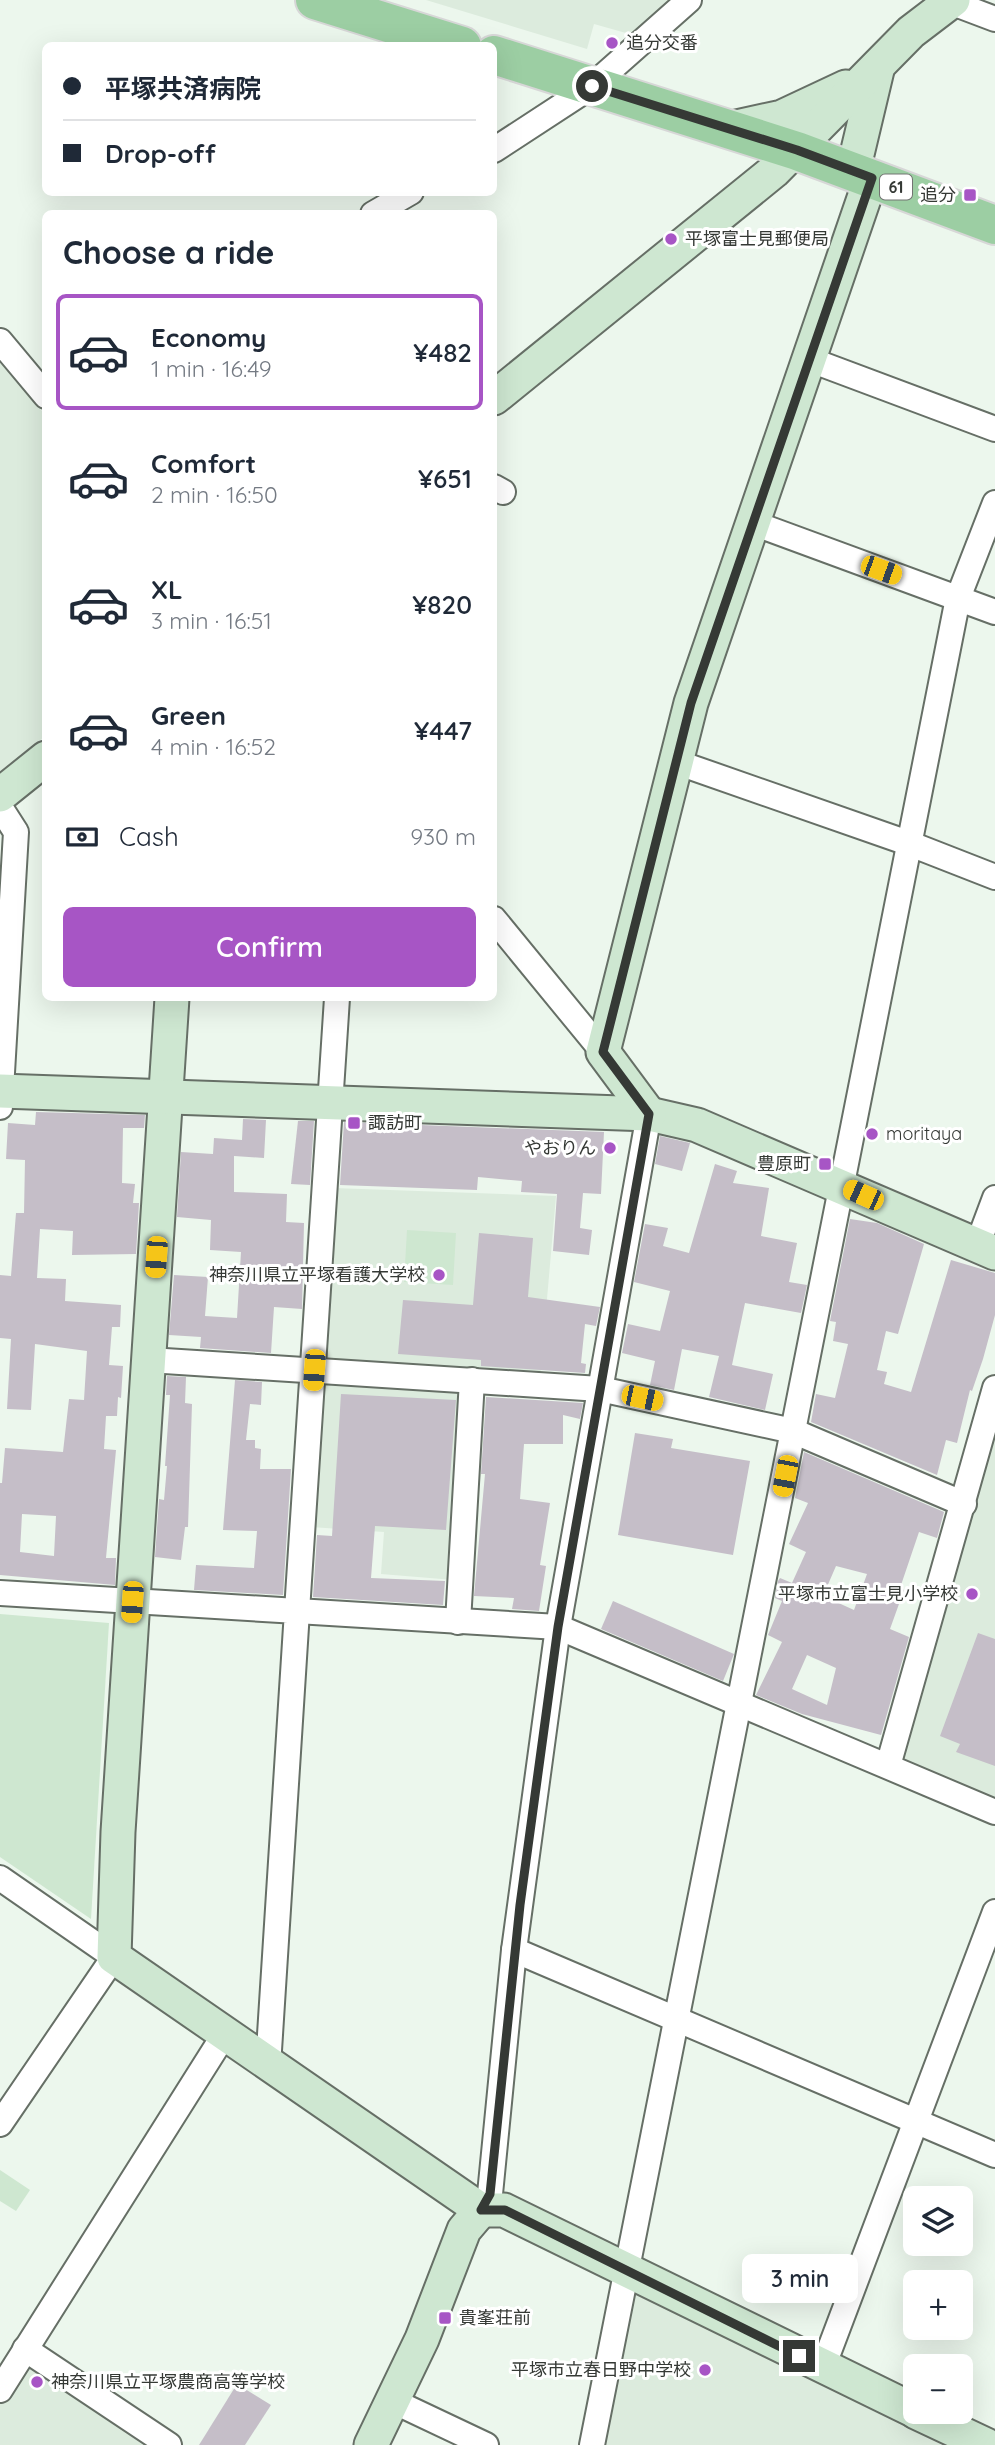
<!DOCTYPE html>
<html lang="en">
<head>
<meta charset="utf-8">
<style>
	:root { --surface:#fff; --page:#f6f6f7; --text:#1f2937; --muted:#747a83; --line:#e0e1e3; --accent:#a755c5 }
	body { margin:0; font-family:Quicksand,"Noto Sans JP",sans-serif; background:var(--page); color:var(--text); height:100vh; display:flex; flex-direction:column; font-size:26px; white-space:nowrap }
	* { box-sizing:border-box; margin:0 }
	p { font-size:23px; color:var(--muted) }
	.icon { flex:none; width:38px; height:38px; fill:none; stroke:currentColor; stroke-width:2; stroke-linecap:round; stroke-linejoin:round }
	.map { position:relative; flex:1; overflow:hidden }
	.sheet { position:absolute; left:42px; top:210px; width:455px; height:791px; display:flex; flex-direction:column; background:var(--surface); border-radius:10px; box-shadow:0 7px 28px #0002 }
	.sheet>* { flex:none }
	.top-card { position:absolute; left:42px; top:42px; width:455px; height:154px; border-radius:10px; box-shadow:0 7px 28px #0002; display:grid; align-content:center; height:154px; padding:0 21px; background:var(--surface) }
	.tools { position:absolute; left:903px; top:2186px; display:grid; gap:14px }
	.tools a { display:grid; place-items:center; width:70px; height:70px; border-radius:10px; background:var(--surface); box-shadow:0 7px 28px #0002; font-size:35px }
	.end { position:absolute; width:32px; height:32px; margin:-16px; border:9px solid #353935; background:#fff; box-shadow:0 0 0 4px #fff }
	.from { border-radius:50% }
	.bubble { position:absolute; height:49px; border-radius:10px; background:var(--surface); box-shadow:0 7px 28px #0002; font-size:23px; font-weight:600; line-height:49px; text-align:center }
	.car { position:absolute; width:21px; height:42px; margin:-21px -10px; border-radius:9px; box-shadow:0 0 5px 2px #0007; background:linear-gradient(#f5c518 24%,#345 0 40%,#f5c518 0 76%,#345 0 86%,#f5c518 0) }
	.top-card b { display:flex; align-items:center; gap:24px; height:66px; font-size:26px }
	.top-card b+b { border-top:2px solid var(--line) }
	.top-card i { width:18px; height:18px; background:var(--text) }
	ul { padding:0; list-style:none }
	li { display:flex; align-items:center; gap:21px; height:116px; margin:0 14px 10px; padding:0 7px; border:4px solid transparent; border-radius:10px }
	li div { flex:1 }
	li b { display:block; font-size:26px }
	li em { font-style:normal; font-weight:600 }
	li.selected { border-color:var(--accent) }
	li>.icon { width:63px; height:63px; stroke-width:1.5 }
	h2 { padding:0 21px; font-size:32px; line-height:84px }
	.pay { display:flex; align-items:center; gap:18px; height:77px; padding:0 21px; font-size:26px }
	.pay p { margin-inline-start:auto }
	.cta { display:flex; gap:14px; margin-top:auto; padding:14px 21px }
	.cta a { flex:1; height:80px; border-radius:10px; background:var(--accent); color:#fff; font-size:28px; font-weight:600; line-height:80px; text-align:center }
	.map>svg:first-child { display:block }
	.built { fill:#dcebdd }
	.green { fill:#cee7d0 }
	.building { fill:#c5bec8; fill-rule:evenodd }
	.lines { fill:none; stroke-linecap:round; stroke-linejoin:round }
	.street-casing { stroke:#666f66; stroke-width:28 }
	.secondary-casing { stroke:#666f66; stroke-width:37 }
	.primary-casing { stroke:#d7d7d7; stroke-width:42 }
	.street { stroke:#fff; stroke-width:24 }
	.secondary { stroke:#cee7d1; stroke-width:33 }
	.primary { stroke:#9ccea3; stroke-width:38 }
	.route { stroke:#353935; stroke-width:9 }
	.poi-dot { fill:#a755c5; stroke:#fff; stroke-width:2.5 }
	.labels { text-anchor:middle; stroke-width:6; stroke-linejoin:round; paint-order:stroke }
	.shield { fill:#fff; stroke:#727472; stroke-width:2 }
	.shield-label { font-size:16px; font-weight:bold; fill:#353935 }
	.poi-label { font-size:18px; fill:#353935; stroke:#fff; text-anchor:start }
</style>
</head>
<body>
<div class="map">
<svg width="995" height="2445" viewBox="0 0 995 2445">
	<rect width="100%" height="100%" fill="#ecf7ed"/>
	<!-- built -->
	<g class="built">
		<path d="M 426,0 L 676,0 L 633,35 L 594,24 L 587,49 Z"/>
		<path d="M 0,361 L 46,416 L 45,736 L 0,773 Z"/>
		<path d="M 333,1188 L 556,1196 L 540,1379 L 334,1365 L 324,1353 Z"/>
		<path d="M 321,1382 L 459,1388 L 465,1393 L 454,1580 L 381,1574 L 384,1532 L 311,1527 Z"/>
		<path d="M 995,1432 L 995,1801 L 908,1765 L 904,1756 Z"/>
		<path d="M 638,2294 L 952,2445 L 600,2445 L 629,2295 Z"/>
		<path d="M 28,2359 L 155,2445 L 0,2445 L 0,2404 Z"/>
	</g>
	<!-- green -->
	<g class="green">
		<path d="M 407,1230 L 456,1233 L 453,1285 L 404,1282 Z"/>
		<path d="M 0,1614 L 109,1623 L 91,1919 L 0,1857 Z"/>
		<path d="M 0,2170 L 30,2190 L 16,2211 L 0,2201 Z"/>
	</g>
	<!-- building -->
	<g class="building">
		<path d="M 36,1112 L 145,1115 L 144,1128 L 123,1128 L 122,1183 L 135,1184 L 133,1203 L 139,1203 L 136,1254 L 72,1255 L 73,1231 L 40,1229 L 37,1278 L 66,1279 L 65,1301 L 121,1305 L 120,1327 L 112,1327 L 109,1365 L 123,1366 L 121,1398 L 118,1397 L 117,1416 L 106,1416 L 104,1449 L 116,1450 L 106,1558 L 116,1558 L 115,1585 L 0,1575 L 0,1483 L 2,1483 L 5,1448 L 63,1452 L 69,1399 L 84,1400 L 87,1351 L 35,1344 L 31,1410 L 7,1409 L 11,1339 L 0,1338 L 0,1275 L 11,1276 L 16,1213 L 24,1213 L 25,1160 L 6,1159 L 8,1123 L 35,1125 ZM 22,1514 L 56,1516 L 54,1556 L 20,1552 Z"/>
		<path d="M 243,1119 L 266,1120 L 264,1158 L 234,1156 L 234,1192 L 287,1194 L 286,1222 L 304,1223 L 302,1309 L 274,1307 L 271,1353 L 200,1348 L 201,1337 L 169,1335 L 174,1275 L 208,1277 L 205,1316 L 237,1318 L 241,1252 L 210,1250 L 211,1220 L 177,1217 L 181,1152 L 213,1154 L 214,1138 L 242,1140 Z"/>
		<path d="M 298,1121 L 314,1121 L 310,1185 L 291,1184 Z"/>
		<path d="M 344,1122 L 604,1132 L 601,1194 L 583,1193 L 580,1228 L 592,1230 L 589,1255 L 553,1251 L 557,1194 L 521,1192 L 522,1181 L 478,1177 L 477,1190 L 340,1185 Z"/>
		<path d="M 660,1136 L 690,1143 L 682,1171 L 655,1164 Z"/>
		<path d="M 715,1164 L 737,1171 L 733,1183 L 769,1188 L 761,1236 L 797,1243 L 789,1282 L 807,1285 L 801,1313 L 745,1303 L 732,1365 L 773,1374 L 765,1410 L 709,1397 L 719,1356 L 682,1349 L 674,1390 L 650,1385 L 655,1361 L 622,1353 L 628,1324 L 660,1331 L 670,1291 L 634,1282 L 645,1224 L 668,1228 L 663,1246 L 689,1253 Z"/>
		<path d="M 850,1219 L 877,1223 L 924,1244 L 898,1334 L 886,1331 L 877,1370 L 887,1372 L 884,1384 L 911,1392 L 951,1260 L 995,1273 L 995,1315 L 983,1359 L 972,1391 L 970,1390 L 957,1443 L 946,1440 L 937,1475 L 811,1422 L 816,1394 L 835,1398 L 848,1344 L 833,1341 L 836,1322 L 830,1321 Z"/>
		<path d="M 479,1233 L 533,1238 L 528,1297 L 600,1307 L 596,1326 L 585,1324 L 581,1363 L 586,1364 L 585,1373 L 481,1366 L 481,1360 L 398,1354 L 403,1300 L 473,1305 Z"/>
		<path d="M 167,1376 L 186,1377 L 185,1403 L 192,1404 L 188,1527 L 185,1527 L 181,1560 L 155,1557 L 159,1499 L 164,1500 L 167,1466 L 165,1466 L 170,1395 L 166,1395 Z"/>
		<path d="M 235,1380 L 262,1382 L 261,1405 L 250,1404 L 246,1440 L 255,1440 L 255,1448 L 261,1449 L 260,1469 L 291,1469 L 283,1595 L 194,1590 L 196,1565 L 254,1568 L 257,1531 L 223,1530 Z"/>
		<path d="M 341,1394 L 456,1400 L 446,1530 L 375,1526 L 371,1578 L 445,1581 L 443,1605 L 313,1597 L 317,1535 L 332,1536 Z"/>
		<path d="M 486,1397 L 583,1403 L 580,1419 L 563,1415 L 563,1444 L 524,1444 L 520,1499 L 550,1503 L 540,1565 L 546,1566 L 539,1611 L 512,1609 L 514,1598 L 474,1596 L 485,1474 L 481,1474 Z"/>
		<path d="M 635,1433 L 673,1439 L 671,1448 L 750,1461 L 733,1555 L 618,1535 Z"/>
		<path d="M 804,1452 L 944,1512 L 937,1538 L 919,1532 L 900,1588 L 904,1590 L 890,1629 L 909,1637 L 881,1735 L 802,1714 L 756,1695 L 782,1642 L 768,1635 L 782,1601 L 775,1598 L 778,1581 L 780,1578 L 792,1583 L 806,1552 L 789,1544 L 808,1503 L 795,1498 ZM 836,1566 L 867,1574 L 854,1610 L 823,1596 ZM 807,1655 L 836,1668 L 827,1705 L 792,1689 Z"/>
		<path d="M 613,1601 L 734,1654 L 723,1681 L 601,1629 Z"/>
		<path d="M 978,1633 L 995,1639 L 995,1766 L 956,1752 L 960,1744 L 940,1736 Z"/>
		<path d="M 237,2384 L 271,2405 L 245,2445 L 199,2445 Z"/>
	</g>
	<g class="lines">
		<!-- street casing -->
		<g class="street-casing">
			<g id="street">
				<path d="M 950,2 L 995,19"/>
				<path d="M 494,150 L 592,86 L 689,0"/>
				<path d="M 373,214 L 411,192"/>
				<path d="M 0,341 L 46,396"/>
				<path d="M 808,359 L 995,429"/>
				<path d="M 494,487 L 503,492"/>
				<path d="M 753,523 L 995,612"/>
				<path d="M 676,762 L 908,843 L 995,877"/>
				<path d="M 0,807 L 16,832 L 0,1107"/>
				<path d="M 494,919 L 603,1052"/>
				<path d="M 337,998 L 297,1611 L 558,1627 L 995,1812"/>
				<path d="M 977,1246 L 995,1198"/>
				<path d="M 149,1360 L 600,1389 L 793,1431 L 964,1504"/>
				<path d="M 0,1593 L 297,1611 L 268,2066"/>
				<path d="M 458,1622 L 472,1380"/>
				<path d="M 888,1766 L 995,1388"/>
				<path d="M 0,1878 L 114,1957 L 0,2124"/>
				<path d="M 514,1950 L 995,2155"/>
				<path d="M 481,2210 L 490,2194 L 514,1950 L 558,1627 L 649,1114"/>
				<path d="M 25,2349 L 169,2445"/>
				<path d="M 823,2367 L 995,1912"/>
				<path d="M 0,2390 L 224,2035"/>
				<path d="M 393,2401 L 486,2445"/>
				<path d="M 592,2445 L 958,598 L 995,503"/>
			</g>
		</g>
		<!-- secondary casing -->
		<g class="secondary-casing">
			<g id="secondary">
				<path d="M 727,129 L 782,117 L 846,87"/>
				<path d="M 853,171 L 878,66"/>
				<path d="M 494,398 L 774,171 L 911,32 L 953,0"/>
				<path d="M 0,795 L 46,758"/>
				<path d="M 172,998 L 118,1832 L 114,1957 L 481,2210 L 504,2210 L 915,2411"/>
				<path d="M 0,1091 L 649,1114 L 697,1125 L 995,1253"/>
				<path d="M 649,1114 L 603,1052 L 691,703 L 871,178"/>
				<path d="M 916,2412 L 986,2445"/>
				<path d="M 371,2445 L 422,2339 L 464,2230 L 481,2210"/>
			</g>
		</g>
		<!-- primary casing -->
		<g class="primary-casing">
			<g id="primary">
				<path d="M 315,0 L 462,46"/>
				<path d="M 494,55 L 797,151 L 995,225"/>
			</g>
		</g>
		<!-- street -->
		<use href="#street" class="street"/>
		<!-- secondary -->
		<use href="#secondary" class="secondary"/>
		<!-- primary -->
		<use href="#primary" class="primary"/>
	</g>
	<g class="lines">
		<!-- route -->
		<path class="route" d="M 592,86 L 797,150 L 872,178 L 691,703 L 603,1052 L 649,1114 L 558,1627 L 520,1905 L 490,2194 L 481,2210 L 505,2210 L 799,2356"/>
	</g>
	<!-- markers -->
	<g class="poi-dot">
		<circle cx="612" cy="43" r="7"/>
		<rect x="963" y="188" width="14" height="14" rx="3.5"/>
		<circle cx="671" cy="239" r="7"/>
		<rect x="347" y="1116" width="14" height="14" rx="3.5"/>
		<circle cx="872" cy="1134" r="7"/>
		<circle cx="610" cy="1148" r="7"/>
		<rect x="818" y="1157" width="14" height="14" rx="3.5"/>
		<circle cx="439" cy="1275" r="7"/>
		<circle cx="972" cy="1594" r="7"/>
		<rect x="438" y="2311" width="14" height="14" rx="3.5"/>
		<circle cx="705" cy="2370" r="7"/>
		<circle cx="37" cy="2382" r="7"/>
	</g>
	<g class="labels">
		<!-- shield labels -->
		<rect class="shield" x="880" y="174.5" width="32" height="25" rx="5"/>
		<g class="shield-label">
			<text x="896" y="193">61</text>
		</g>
		<!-- poi labels -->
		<g class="poi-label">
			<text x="626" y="49">追分交番</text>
			<text x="956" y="201" text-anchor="end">追分</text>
			<text x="685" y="245">平塚富士見郵便局</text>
			<text x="368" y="1129">諏訪町</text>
			<text x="886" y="1140">moritaya</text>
			<text x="596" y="1154" text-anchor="end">やおりん</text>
			<text x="811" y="1170" text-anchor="end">豊原町</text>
			<text x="425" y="1281" text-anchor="end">神奈川県立平塚看護大学校</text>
			<text x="958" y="1600" text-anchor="end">平塚市立富士見小学校</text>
			<text x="459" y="2324">貴峯荘前</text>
			<text x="691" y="2376" text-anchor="end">平塚市立春日野中学校</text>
			<text x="51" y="2388">神奈川県立平塚農商高等学校</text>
		</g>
	</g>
</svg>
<div class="tools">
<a><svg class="icon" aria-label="layers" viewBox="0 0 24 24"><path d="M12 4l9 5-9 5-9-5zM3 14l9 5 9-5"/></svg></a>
<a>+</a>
<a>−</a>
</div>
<i class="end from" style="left:592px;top:86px"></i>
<i class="end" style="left:799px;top:2356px"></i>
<div class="bubble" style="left:742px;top:2254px;width:116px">3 min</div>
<i class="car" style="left:881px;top:570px;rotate:110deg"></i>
<i class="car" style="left:863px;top:1195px;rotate:294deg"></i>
<i class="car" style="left:156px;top:1257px;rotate:184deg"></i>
<i class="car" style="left:314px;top:1370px;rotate:184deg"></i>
<i class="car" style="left:642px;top:1398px;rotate:102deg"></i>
<i class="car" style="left:785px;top:1476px;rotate:191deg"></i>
<i class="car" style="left:132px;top:1602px;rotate:184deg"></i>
<div class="top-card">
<b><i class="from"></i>平塚共済病院</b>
<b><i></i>Drop-off</b>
</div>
<section class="sheet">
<h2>Choose a ride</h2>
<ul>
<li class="selected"><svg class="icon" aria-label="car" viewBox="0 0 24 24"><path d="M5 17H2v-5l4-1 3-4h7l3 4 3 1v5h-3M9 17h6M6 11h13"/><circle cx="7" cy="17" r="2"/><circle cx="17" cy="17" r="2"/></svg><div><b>Economy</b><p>1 min · 16:49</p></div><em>¥482</em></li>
<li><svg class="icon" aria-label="car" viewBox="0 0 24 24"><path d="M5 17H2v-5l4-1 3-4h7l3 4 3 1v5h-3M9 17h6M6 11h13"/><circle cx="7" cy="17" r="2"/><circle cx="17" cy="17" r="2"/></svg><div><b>Comfort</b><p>2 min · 16:50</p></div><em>¥651</em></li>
<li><svg class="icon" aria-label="car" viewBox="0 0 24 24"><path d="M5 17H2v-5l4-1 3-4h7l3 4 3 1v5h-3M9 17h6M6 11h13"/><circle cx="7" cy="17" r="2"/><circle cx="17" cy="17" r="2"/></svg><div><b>XL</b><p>3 min · 16:51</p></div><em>¥820</em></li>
<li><svg class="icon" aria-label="car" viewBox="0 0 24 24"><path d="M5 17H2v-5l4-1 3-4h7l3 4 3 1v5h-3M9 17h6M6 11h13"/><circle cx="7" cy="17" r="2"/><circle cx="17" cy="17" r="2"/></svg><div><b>Green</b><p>4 min · 16:52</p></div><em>¥447</em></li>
</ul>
<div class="pay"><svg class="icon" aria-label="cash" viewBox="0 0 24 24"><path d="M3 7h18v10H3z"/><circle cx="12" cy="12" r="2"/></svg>Cash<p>930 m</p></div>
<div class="cta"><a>Confirm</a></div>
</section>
</div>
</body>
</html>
